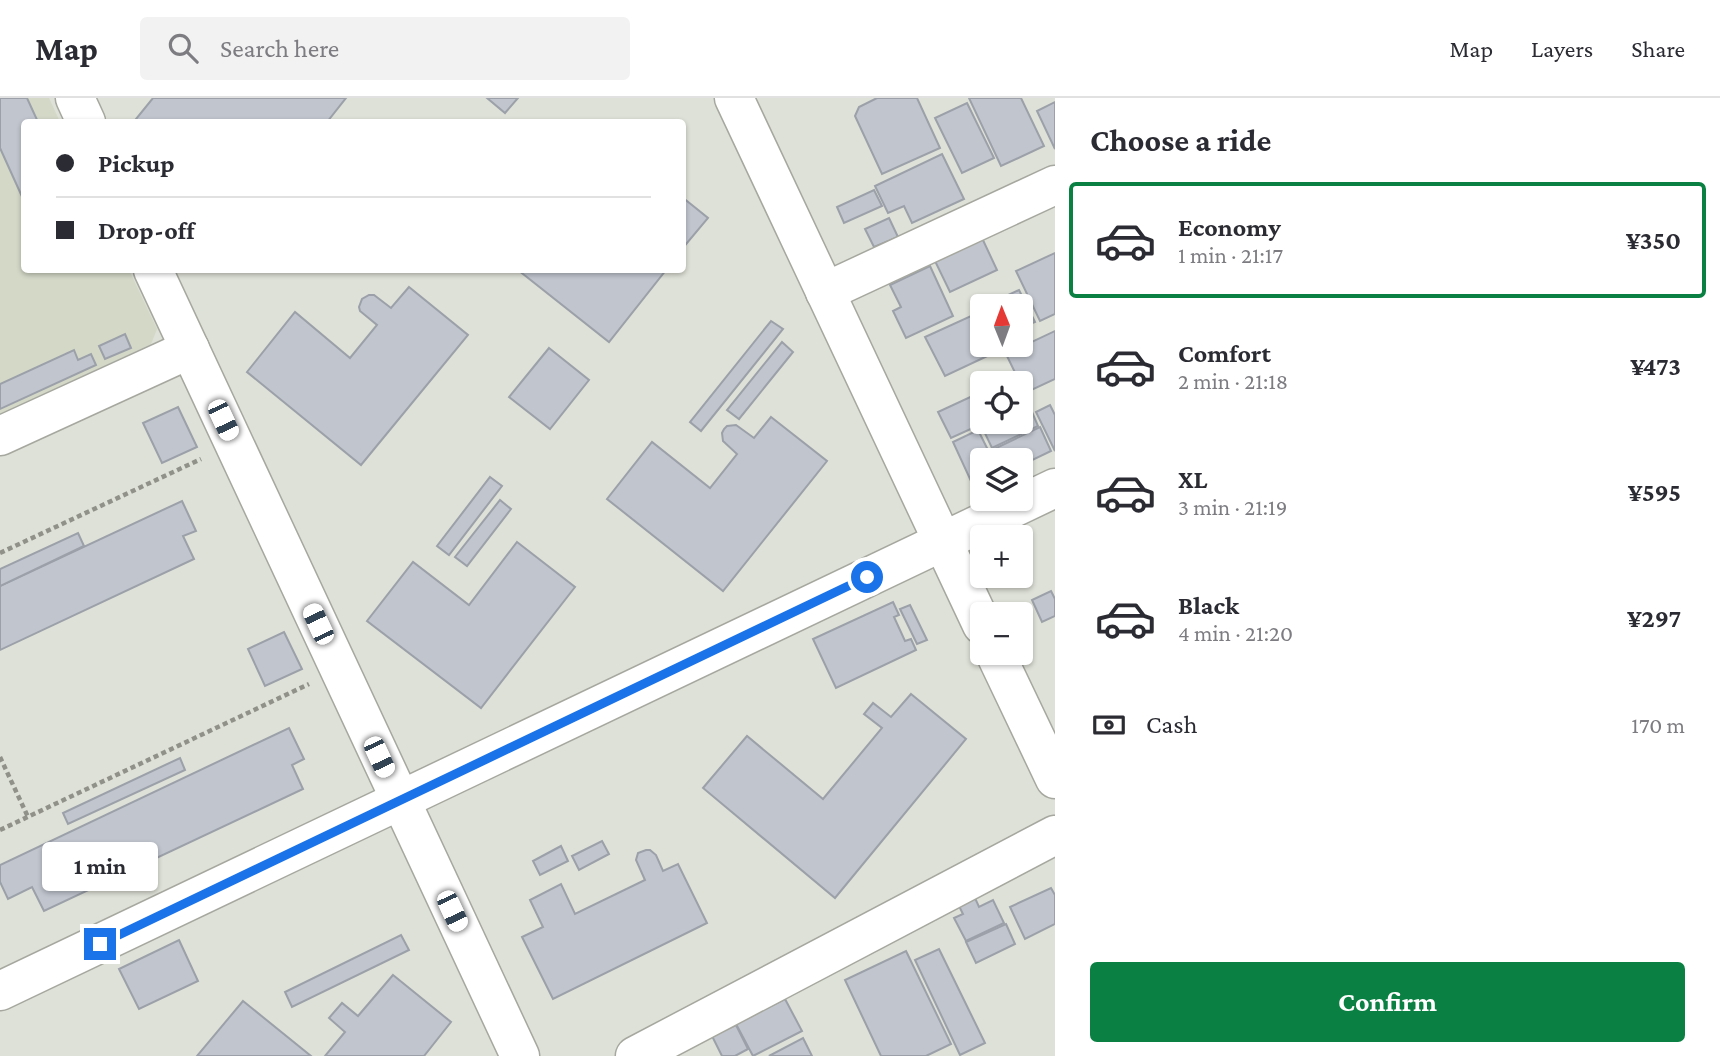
<!DOCTYPE html>
<html lang="en">
<head>
<meta charset="utf-8">
<style>
	:root { --surface:#fff; --page:#f2f2f3; --text:#2b2b33; --muted:#7c7c81; --line:#e1e1e2; --accent:#0b8043 }
	body { margin:0; font-family:"Crimson Pro",serif; background:var(--page); color:var(--text); height:100vh; display:flex; flex-direction:column; font-size:26px; white-space:nowrap }
	* { box-sizing:border-box; margin:0 }
	p { font-size:23px; color:var(--muted) }
	.icon { flex:none; width:38px; height:38px; fill:none; stroke:currentColor; stroke-width:2; stroke-linecap:round; stroke-linejoin:round }
	.map { position:relative; flex:1; overflow:hidden }
	.details { display:flex; flex-direction:column; background:var(--surface); width:665px }
	.details>* { flex:none }
	.hud { position:absolute; left:21px; top:21px; width:665px; height:154px; border-radius:7px; box-shadow:0 2px 5px #0004; display:grid; align-content:center; height:154px; padding:0 35px; background:var(--surface) }
	.needle { width:46px; rotate:359deg }
	.fabs { position:absolute; left:970px; top:196px; display:grid; gap:14px }
	.fabs a { display:grid; place-items:center; width:63px; height:63px; border-radius:7px; background:var(--surface); box-shadow:0 2px 5px #0004; font-size:35px }
	.end { position:absolute; width:32px; height:32px; margin:-16px; border:9px solid #1a73e8; background:#fff; box-shadow:0 0 0 4px #fff }
	.from { border-radius:50% }
	.bubble { position:absolute; height:49px; border-radius:7px; background:var(--surface); box-shadow:0 2px 5px #0004; font-size:23px; font-weight:700; line-height:49px; text-align:center }
	.car { position:absolute; width:21px; height:42px; margin:-21px -10px; border-radius:9px; box-shadow:0 0 5px 2px #0007; background:linear-gradient(#fff 24%,#345 0 40%,#fff 0 76%,#345 0 86%,#fff 0) }
	.hud b { display:flex; align-items:center; gap:24px; height:66px; font-size:26px }
	.hud b+b { border-top:2px solid var(--line) }
	.hud i { width:18px; height:18px; background:var(--text) }
	ul { padding:0; list-style:none }
	li { display:flex; align-items:center; gap:21px; height:116px; margin:0 14px 10px; padding:0 21px; border:4px solid transparent; border-radius:7px }
	li div { flex:1 }
	li b { display:block; font-size:26px }
	li em { font-style:normal; font-weight:700 }
	li.current { border-color:var(--accent) }
	li>.icon { width:63px; height:63px; stroke-width:1.5 }
	h2 { padding:0 35px; font-size:32px; line-height:84px }
	.pay { display:flex; align-items:center; gap:18px; height:77px; padding:0 35px; font-size:26px }
	.pay p { margin-inline-start:auto }
	.primary-button { display:flex; gap:14px; margin-top:auto; padding:14px 35px }
	.primary-button a { flex:1; height:80px; border-radius:7px; background:var(--accent); color:#fff; font-size:28px; font-weight:700; line-height:80px; text-align:center }
	header { display:flex; align-items:center; gap:42px; box-sizing:border-box; height:98px; padding:0 35px; background:var(--surface); border-bottom:2px solid var(--line) }
	header strong { font-size:33px }
	nav { display:flex; gap:38px; margin-inline-start:auto; font-size:24px }
	.search { width:490px; height:63px; background:var(--page); display:flex; align-items:center; gap:18px; box-sizing:border-box; padding:0 24px; border-radius:7px; color:var(--muted); font-size:26px }
	main { display:flex; flex:1; min-height:0 }
	.map>svg:first-child { display:block }
	.built { fill:#d3d8c7 }
	.building { fill:#c0c5ce; stroke:#9ba0a9; stroke-width:2 }
	.lines { fill:none; stroke-linecap:round; stroke-linejoin:round }
	.minor-casing { stroke:#a6a89f; stroke-width:41 }
	.path { stroke:#90928a; stroke-width:4.5; stroke-dasharray:5 3.5; stroke-linecap:butt }
	.minor { stroke:#fff; stroke-width:38 }
	.route { stroke:#1a73e8; stroke-width:9 }
</style>
</head>
<body>
<header>
<strong>Map</strong>
<div class="search"><svg class="icon" aria-label="search" viewBox="0 0 24 24"><circle cx="10" cy="10" r="6"/><path d="M15 15l6 6"/></svg>Search here</div>
<nav><a>Map</a><a>Layers</a><a>Share</a></nav>
</header>
<main>
<div class="map">
<svg width="1055" height="958" viewBox="0 0 1055 958">
	<rect width="100%" height="100%" fill="#dee1d7"/>
	<!-- built -->
	<path class="built" d="M 0,0 L 49,0 L 60,24 L 24,24 L 24,172 L 129,172 L 157,231 L 151,246 L 0,317 Z"/>
	<!-- building -->
	<g class="building">
		<path d="M 0,0 L 27,0 L 38,24 L 24,24 L 24,103 L 0,50 Z"/>
		<path d="M 153,0 L 346,0 L 327,24 L 141,24 L 136,21 Z"/>
		<path d="M 487,0 L 518,0 L 505,15 Z"/>
		<path d="M 877,0 L 917,0 L 940,50 L 882,76 L 855,18 L 859,9 Z"/>
		<path d="M 969,0 L 1021,0 L 1044,48 L 1001,68 Z"/>
		<path d="M 1055,4 L 1055,51 L 1037,13 Z"/>
		<path d="M 967,5 L 994,60 L 962,75 L 935,20 Z"/>
		<path d="M 942,56 L 964,101 L 912,125 L 904,108 L 888,115 L 875,88 Z"/>
		<path d="M 874,92 L 882,108 L 844,125 L 837,109 Z"/>
		<path d="M 682,99 L 708,120 L 682,151 Z"/>
		<path d="M 889,120 L 898,139 L 874,149 L 865,131 Z"/>
		<path d="M 982,140 L 997,172 L 950,194 L 935,163 Z"/>
		<path d="M 1055,155 L 1055,216 L 1040,223 L 1016,173 Z"/>
		<path d="M 930,168 L 953,218 L 906,240 L 893,213 L 901,209 L 890,187 Z"/>
		<path d="M 518,172 L 666,172 L 609,244 Z"/>
		<path d="M 409,189 L 468,237 L 361,367 L 247,274 L 295,214 L 350,260 L 377,227 L 360,213 L 359,209 L 362,201 L 369,197 L 374,197 L 391,210 Z"/>
		<path d="M 1019,192 L 1035,224 L 1020,230 L 1020,208 L 985,208 Z"/>
		<path d="M 971,218 L 980,238 L 982,237 L 982,247 L 993,247 L 996,254 L 945,278 L 925,239 Z"/>
		<path d="M 771,223 L 783,231 L 701,333 L 690,324 Z"/>
		<path d="M 1055,233 L 1055,281 L 1025,295 L 1006,256 Z"/>
		<path d="M 125,236 L 131,250 L 105,261 L 99,248 Z"/>
		<path d="M 782,244 L 793,254 L 739,321 L 727,312 Z"/>
		<path d="M 549,250 L 589,282 L 550,331 L 509,299 Z"/>
		<path d="M 74,252 L 78,262 L 91,256 L 96,267 L 0,311 L 0,286 Z"/>
		<path d="M 981,294 L 982,324 L 986,324 L 951,340 L 938,314 Z"/>
		<path d="M 1029,307 L 1038,328 L 992,350 L 982,329 L 993,324 L 1020,324 L 1020,311 Z"/>
		<path d="M 1050,307 L 1055,317 L 1055,353 L 1036,314 Z"/>
		<path d="M 178,309 L 197,349 L 162,365 L 143,325 Z"/>
		<path d="M 771,319 L 827,363 L 723,493 L 607,401 L 652,344 L 710,390 L 737,356 L 723,343 L 722,335 L 724,331 L 727,328 L 736,327 L 754,340 Z"/>
		<path d="M 1040,329 L 1051,353 L 1020,368 L 1020,362 L 997,362 L 992,352 Z"/>
		<path d="M 978,332 L 993,362 L 982,362 L 982,391 L 976,394 L 953,344 Z"/>
		<path d="M 490,379 L 502,388 L 449,457 L 437,448 Z"/>
		<path d="M 500,402 L 511,411 L 467,468 L 455,459 Z"/>
		<path d="M 182,403 L 196,433 L 183,438 L 194,461 L 0,552 L 0,488 Z"/>
		<path d="M 78,435 L 84,448 L 0,488 L 0,471 Z"/>
		<path d="M 517,444 L 575,489 L 481,610 L 367,523 L 413,464 L 469,507 Z"/>
		<path d="M 1051,493 L 1055,501 L 1055,518 L 1042,524 L 1032,502 Z"/>
		<path d="M 893,504 L 899,517 L 894,519 L 905,543 L 911,541 L 916,552 L 836,590 L 813,541 Z"/>
		<path d="M 910,507 L 927,542 L 917,546 L 900,511 Z"/>
		<path d="M 284,534 L 302,571 L 265,588 L 248,551 Z"/>
		<path d="M 911,596 L 966,641 L 835,800 L 703,690 L 747,638 L 823,701 L 882,630 L 864,616 L 873,605 L 891,619 Z"/>
		<path d="M 289,630 L 304,661 L 292,667 L 303,691 L 44,813 L 32,789 L 8,801 L 0,784 L 0,767 Z"/>
		<path d="M 180,660 L 185,672 L 68,726 L 63,715 Z"/>
		<path d="M 602,743 L 609,756 L 579,772 L 572,758 Z"/>
		<path d="M 561,748 L 568,763 L 540,777 L 533,763 Z"/>
		<path d="M 646,752 L 650,752 L 656,757 L 663,773 L 678,766 L 707,825 L 553,901 L 522,839 L 543,829 L 530,802 L 561,786 L 575,816 L 645,782 L 636,762 L 638,755 Z"/>
		<path d="M 1051,790 L 1055,797 L 1055,826 L 1025,841 L 1010,809 Z"/>
		<path d="M 975,800 L 979,809 L 993,802 L 1004,825 L 966,843 L 954,820 L 963,816 L 959,808 Z"/>
		<path d="M 1006,826 L 1015,846 L 976,865 L 966,844 Z"/>
		<path d="M 401,837 L 409,852 L 292,909 L 285,894 Z"/>
		<path d="M 179,842 L 198,883 L 139,911 L 119,871 Z"/>
		<path d="M 939,851 L 985,945 L 960,957 L 915,862 Z"/>
		<path d="M 906,853 L 951,946 L 926,958 L 881,958 L 845,882 Z"/>
		<path d="M 393,877 L 451,924 L 424,958 L 325,958 L 345,934 L 329,920 L 342,905 L 358,918 Z"/>
		<path d="M 785,901 L 802,933 L 753,958 L 736,926 Z"/>
		<path d="M 243,903 L 311,958 L 197,958 Z"/>
		<path d="M 736,927 L 748,951 L 735,958 L 722,958 L 712,938 Z"/>
		<path d="M 803,940 L 812,958 L 769,958 Z"/>
	</g>
	<g class="lines">
		<!-- minor casing -->
		<g class="minor-casing">
			<g id="minor">
				<path d="M 75,0 L 86,24"/>
				<path d="M 734,0 L 982,527"/>
				<path d="M 153,172 L 520,958"/>
				<path d="M 825,194 L 1055,87"/>
				<path d="M 0,338 L 190,251"/>
				<path d="M 995,555 L 1055,681"/>
				<path d="M 0,893 L 1055,390"/>
				<path d="M 635,958 L 1055,737"/>
			</g>
		</g>
		<!-- path -->
		<g class="path">
			<path d="M 0,455 L 201,361"/>
			<path d="M 0,659 L 28,719"/>
			<path d="M 0,732 L 309,586"/>
		</g>
		<!-- minor -->
		<use href="#minor" class="minor"/>
	</g>
	<g class="lines">
		<!-- route -->
		<path class="route" d="M 100,846 L 867,479"/>
	</g>
</svg>
<div class="fabs">
<a><svg class="needle" viewBox="-14 -14 28 28"><path d="M0-13l5 13h-10z" fill="#e53935"/><path d="M0 13l5-13h-10z" fill="#7c7c81"/></svg></a>
<a><svg class="icon" aria-label="locate" viewBox="0 0 24 24"><circle cx="12" cy="12" r="6"/><path d="M12 2v4M12 18v4M2 12h4M18 12h4"/></svg></a>
<a><svg class="icon" aria-label="layers" viewBox="0 0 24 24"><path d="M12 4l9 5-9 5-9-5zM3 14l9 5 9-5"/></svg></a>
<a>+</a>
<a>−</a>
</div>
<i class="end from" style="left:867px;top:479px"></i>
<i class="end" style="left:100px;top:846px"></i>
<div class="bubble" style="left:42px;top:744px;width:116px">1 min</div>
<i class="car" style="left:223px;top:322px;rotate:155deg"></i>
<i class="car" style="left:318px;top:526px;rotate:335deg"></i>
<i class="car" style="left:379px;top:659px;rotate:155deg"></i>
<i class="car" style="left:452px;top:813px;rotate:155deg"></i>
<div class="hud">
<b><i class="from"></i>Pickup</b>
<b><i></i>Drop-off</b>
</div>
</div>
<section class="details">
<h2>Choose a ride</h2>
<ul>
<li class="current"><svg class="icon" aria-label="car" viewBox="0 0 24 24"><path d="M5 17H2v-5l4-1 3-4h7l3 4 3 1v5h-3M9 17h6M6 11h13"/><circle cx="7" cy="17" r="2"/><circle cx="17" cy="17" r="2"/></svg><div><b>Economy</b><p>1 min · 21:17</p></div><em>¥350</em></li>
<li><svg class="icon" aria-label="car" viewBox="0 0 24 24"><path d="M5 17H2v-5l4-1 3-4h7l3 4 3 1v5h-3M9 17h6M6 11h13"/><circle cx="7" cy="17" r="2"/><circle cx="17" cy="17" r="2"/></svg><div><b>Comfort</b><p>2 min · 21:18</p></div><em>¥473</em></li>
<li><svg class="icon" aria-label="car" viewBox="0 0 24 24"><path d="M5 17H2v-5l4-1 3-4h7l3 4 3 1v5h-3M9 17h6M6 11h13"/><circle cx="7" cy="17" r="2"/><circle cx="17" cy="17" r="2"/></svg><div><b>XL</b><p>3 min · 21:19</p></div><em>¥595</em></li>
<li><svg class="icon" aria-label="car" viewBox="0 0 24 24"><path d="M5 17H2v-5l4-1 3-4h7l3 4 3 1v5h-3M9 17h6M6 11h13"/><circle cx="7" cy="17" r="2"/><circle cx="17" cy="17" r="2"/></svg><div><b>Black</b><p>4 min · 21:20</p></div><em>¥297</em></li>
</ul>
<div class="pay"><svg class="icon" aria-label="cash" viewBox="0 0 24 24"><path d="M3 7h18v10H3z"/><circle cx="12" cy="12" r="2"/></svg>Cash<p>170 m</p></div>
<div class="primary-button"><a>Confirm</a></div>
</section>
</main>
</body>
</html>
